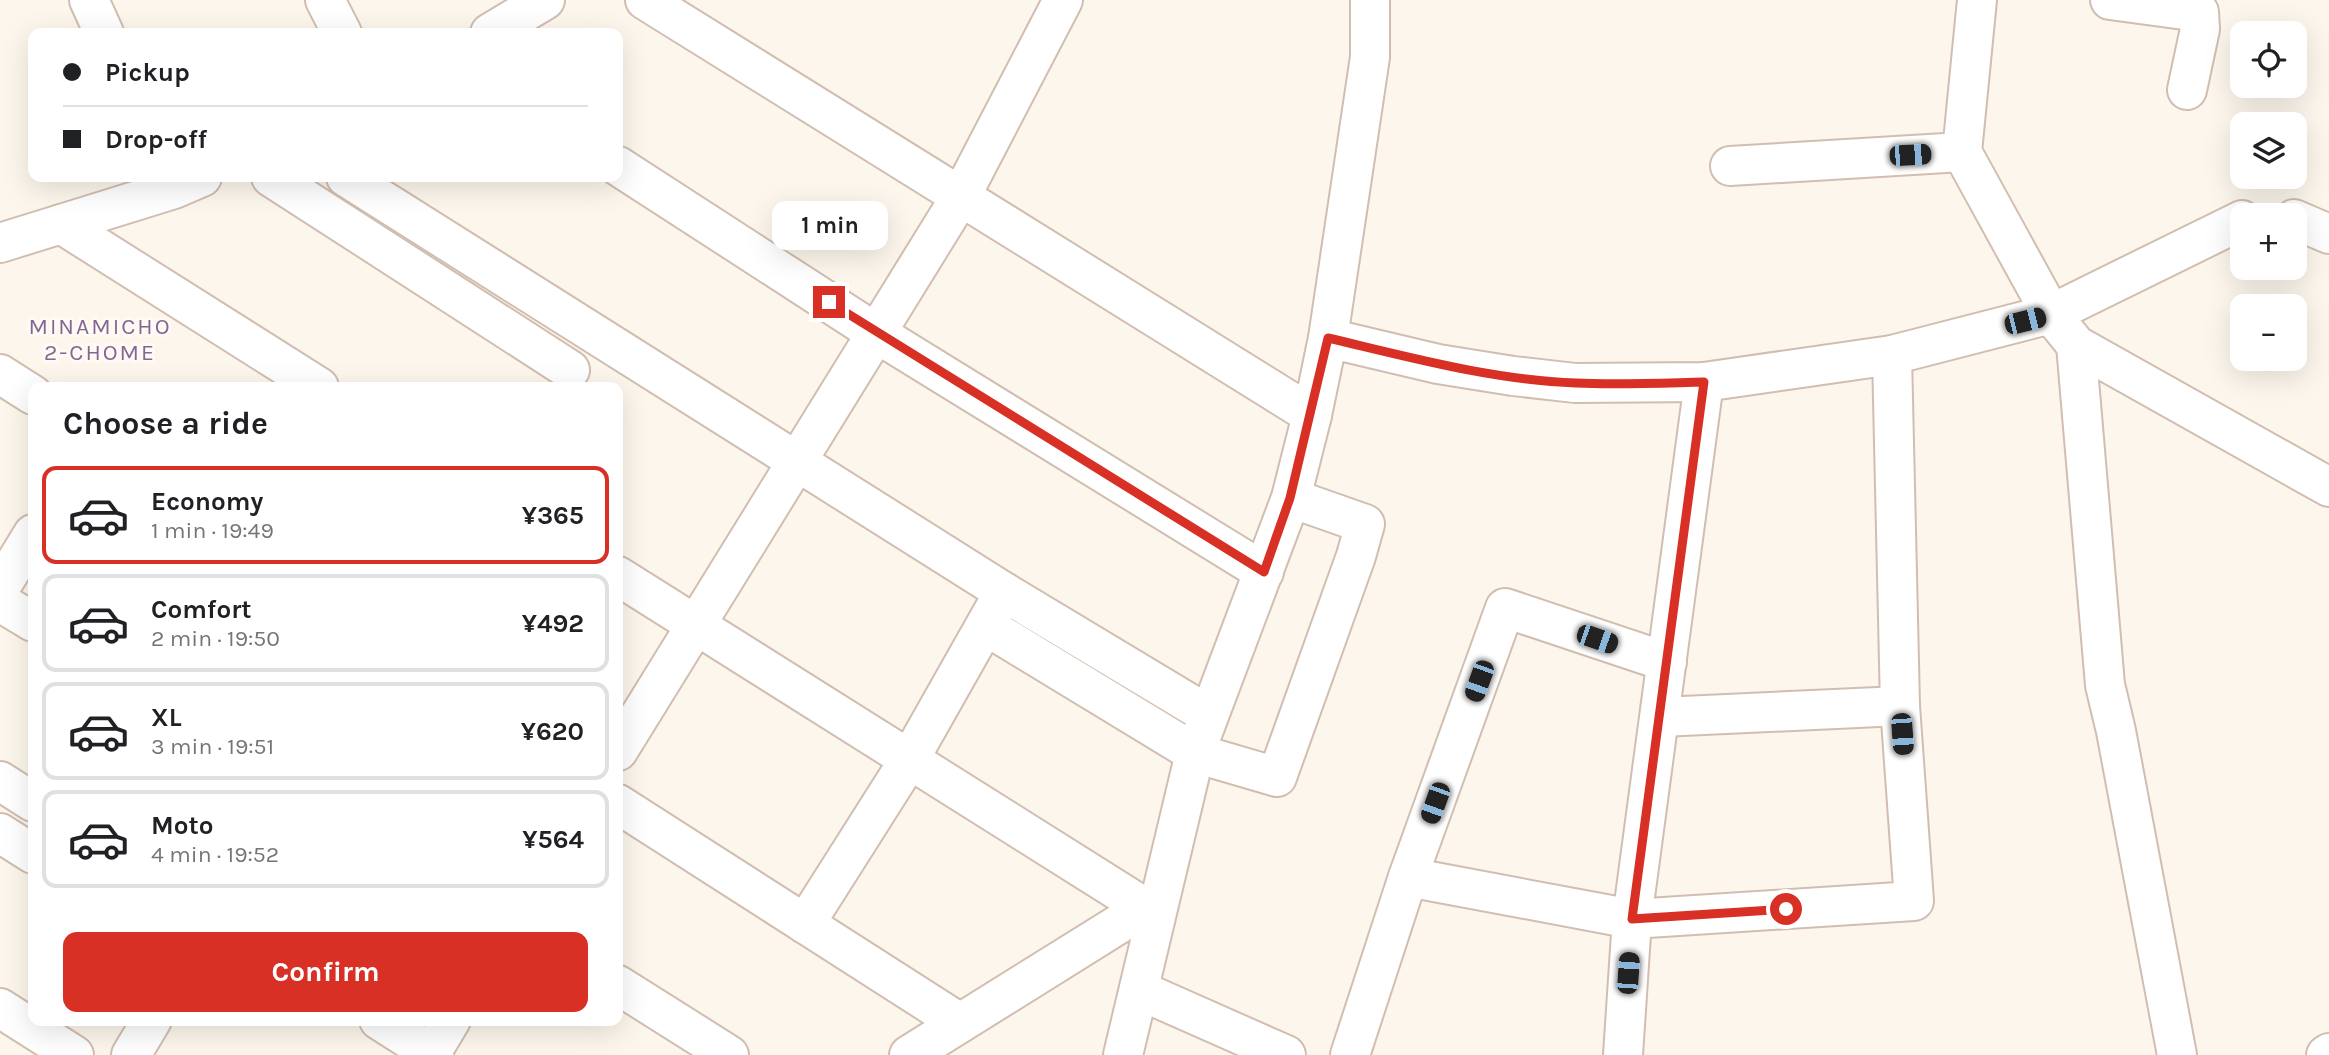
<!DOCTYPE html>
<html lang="en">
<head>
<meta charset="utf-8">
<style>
	:root { --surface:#fff; --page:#f2f2f2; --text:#202124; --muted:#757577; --line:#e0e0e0; --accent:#d93025 }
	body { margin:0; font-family:Karla,sans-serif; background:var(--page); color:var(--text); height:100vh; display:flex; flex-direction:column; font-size:26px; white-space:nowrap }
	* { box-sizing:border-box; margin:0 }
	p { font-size:23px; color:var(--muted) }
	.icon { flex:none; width:38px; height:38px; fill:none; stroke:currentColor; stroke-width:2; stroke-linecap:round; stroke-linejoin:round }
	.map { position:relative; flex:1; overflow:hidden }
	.sheet { position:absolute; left:28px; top:382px; width:595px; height:644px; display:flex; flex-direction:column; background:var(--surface); border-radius:14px; box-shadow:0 7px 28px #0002 }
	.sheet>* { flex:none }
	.guide { position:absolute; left:28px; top:28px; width:595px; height:154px; border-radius:14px; box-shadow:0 7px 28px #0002; display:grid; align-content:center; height:154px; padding:0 35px; background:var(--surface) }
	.controls { position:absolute; left:2230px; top:21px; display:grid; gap:14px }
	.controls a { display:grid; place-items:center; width:77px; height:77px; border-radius:14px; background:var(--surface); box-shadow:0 7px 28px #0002; font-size:35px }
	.end { position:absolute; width:32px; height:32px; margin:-16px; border:9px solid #d93025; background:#fff; box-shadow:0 0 0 4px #fff }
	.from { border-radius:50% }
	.bubble { position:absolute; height:49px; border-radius:14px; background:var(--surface); box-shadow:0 7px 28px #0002; font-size:23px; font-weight:700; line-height:49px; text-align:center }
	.car { position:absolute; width:21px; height:42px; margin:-21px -10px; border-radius:9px; box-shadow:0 0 5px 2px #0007; background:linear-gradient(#222 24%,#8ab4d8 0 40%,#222 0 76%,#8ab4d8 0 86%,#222 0) }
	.guide b { display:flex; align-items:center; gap:24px; height:66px; font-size:26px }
	.guide b+b { border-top:2px solid var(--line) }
	.guide i { width:18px; height:18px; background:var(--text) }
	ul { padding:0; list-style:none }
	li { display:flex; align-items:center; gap:21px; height:98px; margin:0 14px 10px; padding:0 21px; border:4px solid var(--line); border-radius:14px }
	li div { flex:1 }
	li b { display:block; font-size:26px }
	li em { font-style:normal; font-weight:700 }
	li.current { border-color:var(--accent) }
	li>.icon { width:63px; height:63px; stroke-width:1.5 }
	h2 { padding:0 35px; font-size:32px; line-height:84px }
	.action { display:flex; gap:14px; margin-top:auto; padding:14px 35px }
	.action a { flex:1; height:80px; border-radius:14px; background:var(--accent); color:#fff; font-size:28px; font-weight:700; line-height:80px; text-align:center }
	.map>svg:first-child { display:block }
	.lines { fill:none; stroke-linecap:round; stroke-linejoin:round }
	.minor-casing { stroke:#d1beb0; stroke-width:42 }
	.minor { stroke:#fff; stroke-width:38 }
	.route { stroke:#d93025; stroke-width:9 }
	.labels { text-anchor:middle; stroke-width:6; stroke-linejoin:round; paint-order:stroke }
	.neighbourhood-label { font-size:23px; letter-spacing:2px; fill:#846695; stroke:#fffaf3 }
</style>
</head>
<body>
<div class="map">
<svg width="2329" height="1055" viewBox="0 0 2329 1055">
	<rect width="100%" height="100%" fill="#fdf6ec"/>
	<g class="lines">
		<!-- minor casing -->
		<g class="minor-casing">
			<g id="minor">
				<path d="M 89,0 L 104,33"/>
				<path d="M 325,0 L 342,33"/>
				<path d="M 645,0 L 1312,415"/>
				<path d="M 1977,0 L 1962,152 L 2051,314 L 2076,345 L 2329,487"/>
				<path d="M 2110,0 L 2199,12 L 2200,29 L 2187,90"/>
				<path d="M 490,33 L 545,0"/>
				<path d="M 618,166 L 876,333 L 1264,572"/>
				<path d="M 1730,166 L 1962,152"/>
				<path d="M 271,177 L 570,370"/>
				<path d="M 346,177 L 1004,592 L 909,760 L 805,924"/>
				<path d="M 2294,219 L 2329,234"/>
				<path d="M 61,224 L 319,387"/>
				<path d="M 0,243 L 174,189 L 202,177"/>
				<path d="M 1328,338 L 1438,364 L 1513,376 L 1575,383 L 1704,382 L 1892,355 L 2051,314 L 2242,220"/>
				<path d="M 2076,345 L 2105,685 L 2116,731 L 2177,1055"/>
				<path d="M 0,374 L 33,395"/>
				<path d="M 618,576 L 1155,914"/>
				<path d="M 0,588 L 33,534"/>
				<path d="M 1004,592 L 1207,714"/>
				<path d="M 0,602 L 33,622"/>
				<path d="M 986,626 L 1195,753 L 1277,777 L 1356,556 L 1365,524 L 1291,498"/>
				<path d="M 1661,717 L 1900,706"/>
				<path d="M 618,751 L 961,196 L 1063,0"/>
				<path d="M 0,781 L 33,802"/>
				<path d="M 618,804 L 960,1023"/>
				<path d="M 0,833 L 33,854"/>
				<path d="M 1408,877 L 1632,919 L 1914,901 L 1900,706 L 1892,355"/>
				<path d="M 618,985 L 729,1055"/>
				<path d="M 1139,990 L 1286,1055"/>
				<path d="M 0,1008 L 74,1055"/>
				<path d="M 379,1020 L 434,1055"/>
				<path d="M 131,1055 L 152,1020"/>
				<path d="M 430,1055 L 451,1020"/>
				<path d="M 909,1055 L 1143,909"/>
				<path d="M 1123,1055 L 1195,753 L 1291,498 L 1312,415 L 1328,338 L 1370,57 L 1370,0"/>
				<path d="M 1350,1055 L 1408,877 L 1505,608 L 1667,662"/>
				<path d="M 1623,1055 L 1632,919 L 1704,382"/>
				<path d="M 2326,1055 L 2329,1053"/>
			</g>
		</g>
		<!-- minor -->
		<use href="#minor" class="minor"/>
	</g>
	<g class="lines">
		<!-- route -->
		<path class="route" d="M 829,302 L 1264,572 L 1290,498 L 1328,338 C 1409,357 1492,380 1576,383 C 1618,385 1662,383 1704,382 L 1632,919 L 1786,909"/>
	</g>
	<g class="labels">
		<!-- neighbourhood labels -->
		<g class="neighbourhood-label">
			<text x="100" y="334">MINAMICHO<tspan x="100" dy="26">2-CHOME</tspan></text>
		</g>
	</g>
</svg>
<div class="controls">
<a><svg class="icon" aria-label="locate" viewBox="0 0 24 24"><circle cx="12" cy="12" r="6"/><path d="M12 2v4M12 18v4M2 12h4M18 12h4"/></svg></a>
<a><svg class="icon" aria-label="layers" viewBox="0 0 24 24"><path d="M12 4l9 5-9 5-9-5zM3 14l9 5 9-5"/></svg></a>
<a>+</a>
<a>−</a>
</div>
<i class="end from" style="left:1786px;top:909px"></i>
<i class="end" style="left:829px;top:302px"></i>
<div class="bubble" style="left:772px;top:201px;width:116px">1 min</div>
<i class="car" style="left:1910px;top:155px;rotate:87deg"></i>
<i class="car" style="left:2025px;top:321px;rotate:76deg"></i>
<i class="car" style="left:1597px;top:639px;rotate:109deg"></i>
<i class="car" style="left:1479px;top:681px;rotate:200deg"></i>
<i class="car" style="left:1902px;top:734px;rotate:176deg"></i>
<i class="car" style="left:1435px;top:803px;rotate:200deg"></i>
<i class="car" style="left:1628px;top:973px;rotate:4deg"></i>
<div class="guide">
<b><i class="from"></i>Pickup</b>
<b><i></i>Drop-off</b>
</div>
<section class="sheet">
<h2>Choose a ride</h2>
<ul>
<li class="current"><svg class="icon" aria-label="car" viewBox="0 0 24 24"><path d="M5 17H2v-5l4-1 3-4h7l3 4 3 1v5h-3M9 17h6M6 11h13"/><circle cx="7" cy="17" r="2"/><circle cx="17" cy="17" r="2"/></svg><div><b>Economy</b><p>1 min · 19:49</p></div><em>¥365</em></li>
<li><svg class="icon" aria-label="car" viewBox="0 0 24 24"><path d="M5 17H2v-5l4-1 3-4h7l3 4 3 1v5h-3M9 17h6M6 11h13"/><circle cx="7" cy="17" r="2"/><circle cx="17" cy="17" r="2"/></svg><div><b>Comfort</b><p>2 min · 19:50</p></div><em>¥492</em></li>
<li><svg class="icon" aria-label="car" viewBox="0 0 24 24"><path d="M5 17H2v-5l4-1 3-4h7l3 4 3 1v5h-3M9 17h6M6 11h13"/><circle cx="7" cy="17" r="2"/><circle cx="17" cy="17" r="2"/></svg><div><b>XL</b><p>3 min · 19:51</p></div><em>¥620</em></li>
<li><svg class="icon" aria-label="car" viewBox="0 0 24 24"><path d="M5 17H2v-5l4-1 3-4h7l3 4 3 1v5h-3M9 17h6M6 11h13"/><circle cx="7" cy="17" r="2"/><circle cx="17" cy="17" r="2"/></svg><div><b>Moto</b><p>4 min · 19:52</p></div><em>¥564</em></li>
</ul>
<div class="action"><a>Confirm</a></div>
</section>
</div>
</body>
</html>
